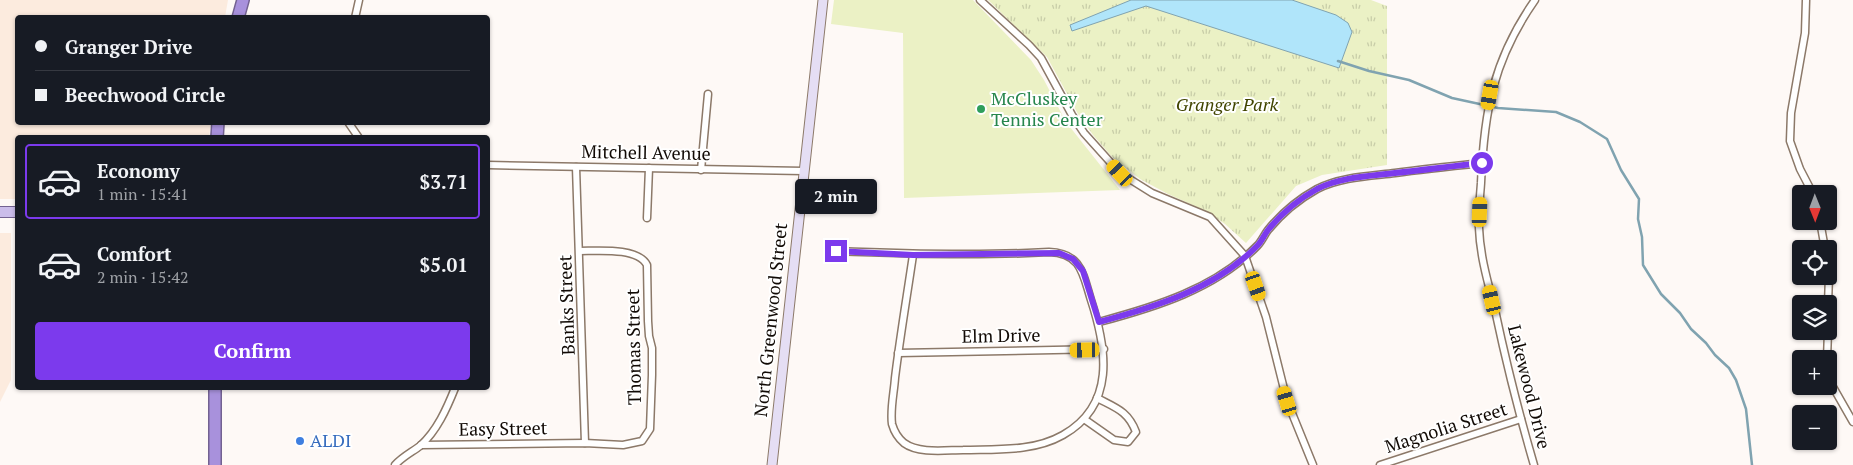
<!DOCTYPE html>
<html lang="en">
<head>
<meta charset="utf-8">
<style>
	:root { --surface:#171b24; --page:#20242c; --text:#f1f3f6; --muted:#9ea1a6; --line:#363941; --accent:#7c3aed }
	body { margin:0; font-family:"PT Serif",serif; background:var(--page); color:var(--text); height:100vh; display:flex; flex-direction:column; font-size:19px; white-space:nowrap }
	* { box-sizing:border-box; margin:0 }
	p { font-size:16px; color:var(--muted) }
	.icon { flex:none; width:28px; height:28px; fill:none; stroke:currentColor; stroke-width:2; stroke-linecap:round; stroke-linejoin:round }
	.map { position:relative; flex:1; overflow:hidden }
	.panel { position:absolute; left:15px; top:135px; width:475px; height:255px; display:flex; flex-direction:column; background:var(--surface); border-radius:5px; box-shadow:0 1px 4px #0004 }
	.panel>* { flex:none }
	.banner { position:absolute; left:15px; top:15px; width:475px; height:110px; border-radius:5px; box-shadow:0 1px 4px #0004; display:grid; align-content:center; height:110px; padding:0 20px; background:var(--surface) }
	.needle { width:32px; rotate:179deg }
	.tools { position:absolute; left:1792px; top:185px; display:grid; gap:10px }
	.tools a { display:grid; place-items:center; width:45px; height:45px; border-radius:5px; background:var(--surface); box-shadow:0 1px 4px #0004; font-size:25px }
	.end { position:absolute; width:22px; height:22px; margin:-11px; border:6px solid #7c3aed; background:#fff; box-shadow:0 0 0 2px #fff }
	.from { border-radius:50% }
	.bubble { position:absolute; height:35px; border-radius:5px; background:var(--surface); box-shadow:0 1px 4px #0004; font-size:16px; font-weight:700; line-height:35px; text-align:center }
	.car { position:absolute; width:15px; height:30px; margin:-15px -8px; border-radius:6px; box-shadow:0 0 4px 1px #0007; background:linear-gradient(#f5c518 24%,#345 0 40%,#f5c518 0 76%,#345 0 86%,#f5c518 0) }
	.banner b { display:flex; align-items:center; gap:18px; height:48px; font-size:19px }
	.banner b+b { border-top:1px solid var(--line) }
	.banner i { width:12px; height:12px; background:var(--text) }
	ul { padding:9px 0 0; list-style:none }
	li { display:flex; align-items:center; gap:15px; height:75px; margin:0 10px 8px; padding:0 10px; border:2px solid transparent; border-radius:5px }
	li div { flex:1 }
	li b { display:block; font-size:19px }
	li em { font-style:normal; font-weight:700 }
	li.active { border-color:var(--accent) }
	li>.icon { width:45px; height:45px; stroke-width:1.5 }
	.cta { display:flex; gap:10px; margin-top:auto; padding:10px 20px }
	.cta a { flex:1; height:58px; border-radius:5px; background:var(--accent); color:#fff; font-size:20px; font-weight:700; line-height:58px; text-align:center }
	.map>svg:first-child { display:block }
	.built { fill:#fcebde }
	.green { fill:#ebf1c5 }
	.park { fill:url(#park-tufts) }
	.water { fill:#b0e5fa; stroke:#80a3b0 }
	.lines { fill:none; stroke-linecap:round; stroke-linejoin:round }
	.stream { stroke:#80a3b0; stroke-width:2.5 }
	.street-casing { stroke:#8c7969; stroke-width:9 }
	.secondary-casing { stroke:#8c7969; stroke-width:11 }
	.primary-casing { stroke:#736291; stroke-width:12 }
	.highway-casing { stroke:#736291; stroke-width:14 }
	.street { stroke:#fff; stroke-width:6 }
	.secondary { stroke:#e5def4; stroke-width:9 }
	.primary { stroke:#cbbdea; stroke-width:10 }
	.highway { stroke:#a891dc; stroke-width:11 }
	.route { stroke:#7c3aed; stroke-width:6 }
	.leisure-dot { fill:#2e9e5b; stroke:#fff; stroke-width:2 }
	.shop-dot { fill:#3f7fe0; stroke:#fff; stroke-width:2 }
	.labels { text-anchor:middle; stroke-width:4; stroke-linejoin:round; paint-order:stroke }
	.leisure-label { font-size:18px; fill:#27864d; stroke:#fff; text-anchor:start }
	.park-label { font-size:18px; font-style:italic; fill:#414500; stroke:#fff }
	.street-label { font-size:18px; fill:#110a05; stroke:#fff }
	.shop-label { font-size:18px; fill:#366cbe; stroke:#fff; text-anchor:start }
</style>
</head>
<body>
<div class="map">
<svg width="1853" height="465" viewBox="0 0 1853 465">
	<defs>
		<pattern id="park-tufts" width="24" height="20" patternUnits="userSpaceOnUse" patternTransform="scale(1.25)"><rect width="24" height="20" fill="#ebf1c5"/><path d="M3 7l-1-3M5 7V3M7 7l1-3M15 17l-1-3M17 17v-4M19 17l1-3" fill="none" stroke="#c8cda8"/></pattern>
	</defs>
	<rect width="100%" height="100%" fill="#fef9f6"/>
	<!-- built -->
	<g class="built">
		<path d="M 0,0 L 228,0 L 225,17 L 18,18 L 18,122 L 211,123 L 209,137 L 18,138 L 17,199 L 0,199 Z"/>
		<path d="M 0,233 L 11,233 L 11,380 L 0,402 Z"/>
	</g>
	<!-- green -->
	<path class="green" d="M 834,0 L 973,0 L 1031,60 L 1044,80 L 1066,122 L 1120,190 L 904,198 L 903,33 L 831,24 Z"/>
	<!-- park -->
	<path class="park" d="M 988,0 L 1371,0 L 1387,6 L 1387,165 L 1322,175 L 1296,186 L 1246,243 L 1225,224 L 1206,211 L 1168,194 L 1140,179 L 1112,157 L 1093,135 L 1078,114 L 1047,57 Z"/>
	<!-- water -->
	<path class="water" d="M 1131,0 L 1292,0 L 1336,15 L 1348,23 L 1352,32 L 1339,68 L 1146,6 L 1072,31 L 1070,25 Z"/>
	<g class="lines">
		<!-- stream -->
		<path class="stream" d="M 1338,61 L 1369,71 L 1409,80 L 1452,98 L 1498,108 L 1556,112 L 1580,122 L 1607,139 L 1621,170 L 1639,199 L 1638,219 L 1642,237 L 1643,265 L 1661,294 L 1680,313 L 1691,329 L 1706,343 L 1715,355 L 1729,368 L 1736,380 L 1746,409 L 1752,465"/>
		<!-- street casing -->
		<g class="street-casing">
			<g id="street">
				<path d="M 980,0 L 1029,45 L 1041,58 L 1072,115 L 1084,133 L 1120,173 L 1152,193 L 1210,217 L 1245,256 L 1266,317 L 1287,401 L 1313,465"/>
				<path d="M 1806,0 L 1805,33 L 1791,113 L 1790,141 L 1800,169 L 1813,194"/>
				<path d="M 355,18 L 359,0"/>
				<path d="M 348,122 L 359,138"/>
				<path d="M 488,165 L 804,171"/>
				<path d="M 576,167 L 585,443"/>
				<path d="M 701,170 L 708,94"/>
				<path d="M 647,218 L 649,168"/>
				<path d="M 1820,221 L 1825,249"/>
				<path d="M 836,251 C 907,254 978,256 1049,252 C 1082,253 1083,275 1091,300 C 1107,349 1116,405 1063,435 C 1033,452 997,449 963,450 C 946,450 919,454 904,443 C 898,438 894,431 892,424 C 890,409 894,393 895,378 C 900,337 907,296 913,255"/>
				<path d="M 1828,304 L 1829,276"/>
				<path d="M 1099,322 C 1155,307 1215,289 1257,246 C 1262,241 1264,235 1268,230 C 1281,214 1299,199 1317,189 C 1340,177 1370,176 1395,173 C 1424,169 1453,166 1482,163"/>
				<path d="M 898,353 L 1104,349"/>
				<path d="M 1827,359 L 1828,331"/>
				<path d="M 1829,380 L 1853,422"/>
				<path d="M 1084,419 L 1114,440 L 1128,442 L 1136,432 C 1128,411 1116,408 1097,398"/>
				<path d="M 421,445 L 585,443 L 623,445 L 642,441 L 650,429 L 652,375 L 652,348 L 649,336 L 648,321 L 647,265 C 638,247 597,251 580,251"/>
				<path d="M 395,465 C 402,457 412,452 420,446 C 437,431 447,408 455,388"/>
				<path d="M 1380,465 L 1521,419"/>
				<path d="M 1534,465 C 1519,414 1506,362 1495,310 C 1488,283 1480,256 1479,228 C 1478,213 1480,198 1481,183 C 1484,111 1493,60 1535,0"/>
			</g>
		</g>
		<!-- secondary casing -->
		<g class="secondary-casing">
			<path id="secondary" d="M 772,465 L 823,0"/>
		</g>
		<!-- primary casing -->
		<g class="primary-casing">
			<path id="primary" d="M 0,212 L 18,212"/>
		</g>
		<!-- highway casing -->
		<g class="highway-casing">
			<g id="highway">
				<path d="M 238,18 L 243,0"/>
				<path d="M 217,138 L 218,122"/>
				<path d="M 215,388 L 215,465"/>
			</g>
		</g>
		<!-- street -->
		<use href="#street" class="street"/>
		<!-- secondary -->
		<use href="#secondary" class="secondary"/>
		<!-- primary -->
		<use href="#primary" class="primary"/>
		<!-- highway -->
		<use href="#highway" class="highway"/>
	</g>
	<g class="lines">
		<!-- route -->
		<path class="route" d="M 836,251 L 913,255 L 1059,253 L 1073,259 L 1083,271 L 1099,322 C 1155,307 1215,289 1257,246 C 1262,241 1264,235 1268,230 C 1281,214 1299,199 1317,189 C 1340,177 1370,176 1395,173 C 1424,170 1453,166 1482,163"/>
	</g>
	<!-- markers -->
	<circle class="leisure-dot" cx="981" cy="109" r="5"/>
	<circle class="shop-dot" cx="300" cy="441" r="5"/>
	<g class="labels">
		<!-- leisure labels -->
		<g class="leisure-label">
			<text x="991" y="105">McCluskey<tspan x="991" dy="21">Tennis Center</tspan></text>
		</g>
		<!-- park labels -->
		<g class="park-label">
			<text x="1227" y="111">Granger Park</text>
		</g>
		<!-- street labels -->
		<g class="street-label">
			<text transform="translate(646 153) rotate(1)" y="6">Mitchell Avenue</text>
			<text transform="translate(567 305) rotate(-92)" y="6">Banks Street</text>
			<text transform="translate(771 320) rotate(-84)" y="6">North Greenwood Street</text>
			<text transform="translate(1001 336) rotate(-1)" y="6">Elm Drive</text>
			<text transform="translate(634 347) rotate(-91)" y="6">Thomas Street</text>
			<text transform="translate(1529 387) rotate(76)" y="6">Lakewood Drive</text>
			<text transform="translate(1446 428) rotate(-18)" y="6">Magnolia Street</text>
			<text transform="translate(503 429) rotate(-1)" y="6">Easy Street</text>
		</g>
		<!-- shop labels -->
		<g class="shop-label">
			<text x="310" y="447">ALDI</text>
		</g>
	</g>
</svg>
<div class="tools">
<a><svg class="needle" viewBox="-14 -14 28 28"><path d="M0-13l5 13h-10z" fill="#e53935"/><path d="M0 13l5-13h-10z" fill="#9ea1a6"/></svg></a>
<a><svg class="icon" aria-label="locate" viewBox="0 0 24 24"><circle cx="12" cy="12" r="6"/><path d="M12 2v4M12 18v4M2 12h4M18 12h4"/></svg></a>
<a><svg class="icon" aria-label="layers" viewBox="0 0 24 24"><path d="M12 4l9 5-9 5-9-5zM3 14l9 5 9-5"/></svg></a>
<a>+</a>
<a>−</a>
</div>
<i class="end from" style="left:1482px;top:163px"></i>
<i class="end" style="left:836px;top:251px"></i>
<div class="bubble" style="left:795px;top:179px;width:82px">2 min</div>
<i class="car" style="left:1490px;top:95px;rotate:190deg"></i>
<i class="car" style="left:1120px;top:173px;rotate:317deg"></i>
<i class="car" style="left:1480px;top:212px;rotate:2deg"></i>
<i class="car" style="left:1256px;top:286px;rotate:161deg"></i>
<i class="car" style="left:1492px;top:300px;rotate:347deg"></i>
<i class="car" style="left:1085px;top:350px;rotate:269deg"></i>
<i class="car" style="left:1287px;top:401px;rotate:343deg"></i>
<div class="banner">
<b><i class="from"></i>Granger Drive</b>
<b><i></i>Beechwood Circle</b>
</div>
<section class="panel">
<ul>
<li class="active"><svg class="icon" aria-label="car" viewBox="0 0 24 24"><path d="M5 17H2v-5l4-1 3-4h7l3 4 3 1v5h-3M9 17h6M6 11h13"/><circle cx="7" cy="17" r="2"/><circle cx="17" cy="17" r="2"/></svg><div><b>Economy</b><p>1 min · 15:41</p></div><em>$3.71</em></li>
<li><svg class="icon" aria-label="car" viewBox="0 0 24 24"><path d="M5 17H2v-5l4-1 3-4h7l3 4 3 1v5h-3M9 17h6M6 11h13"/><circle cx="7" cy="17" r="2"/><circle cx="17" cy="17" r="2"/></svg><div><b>Comfort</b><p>2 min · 15:42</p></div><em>$5.01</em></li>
</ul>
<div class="cta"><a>Confirm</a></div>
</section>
</div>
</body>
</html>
